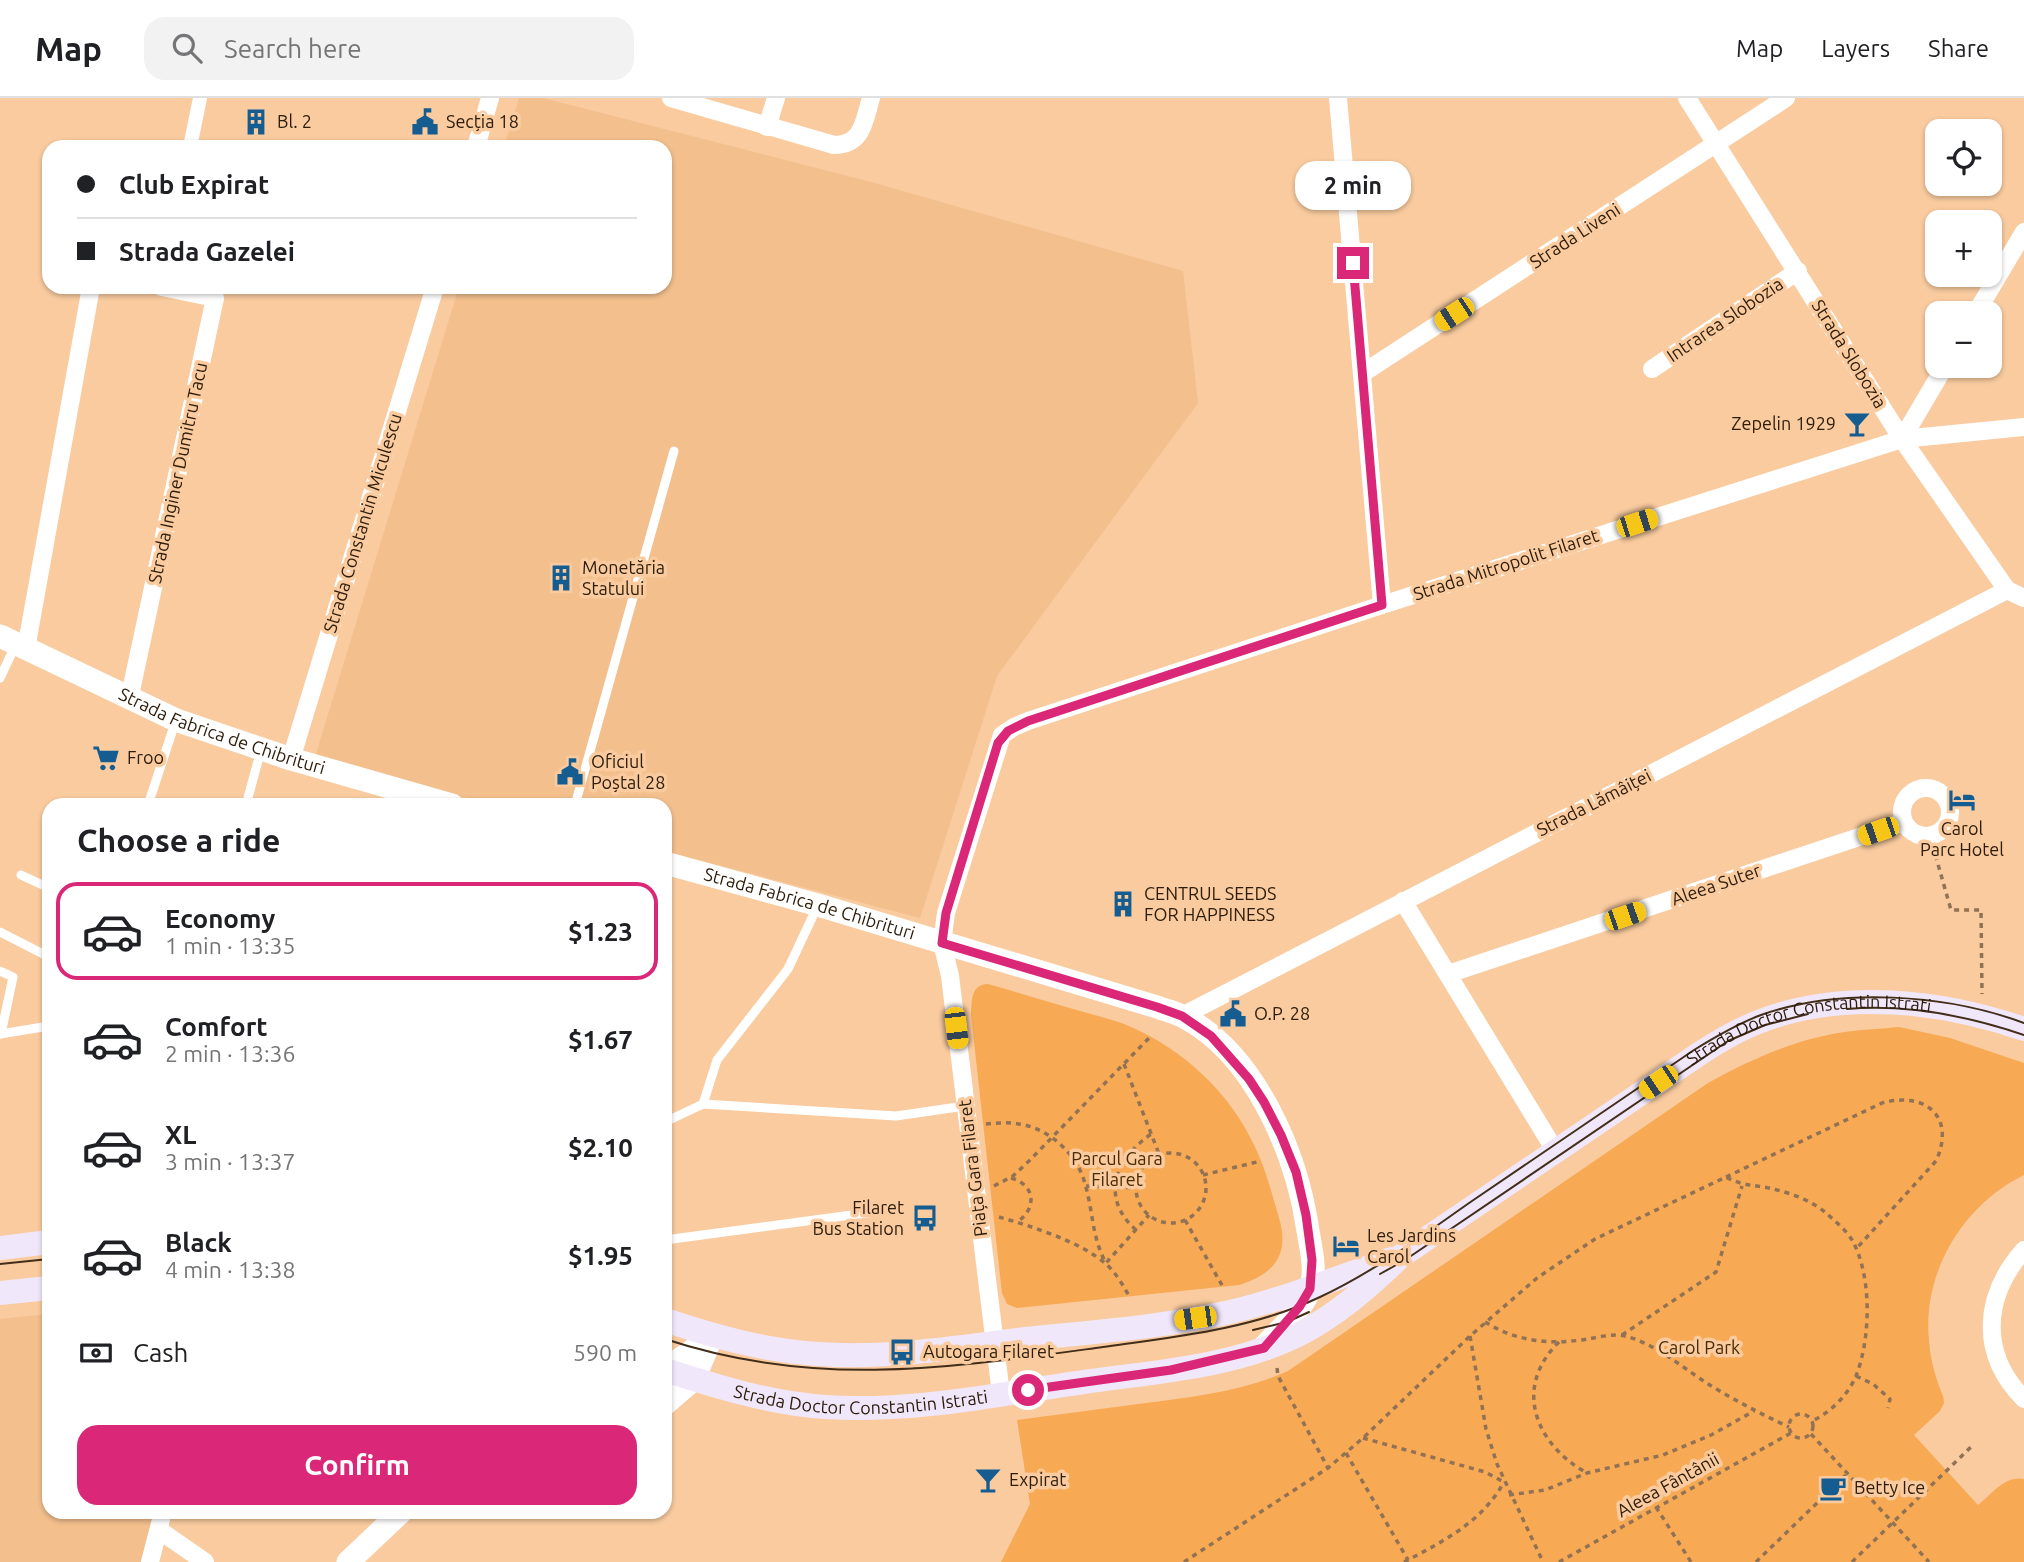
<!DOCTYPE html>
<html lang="en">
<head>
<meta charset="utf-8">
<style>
	:root { --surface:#fff; --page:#f2f2f2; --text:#202124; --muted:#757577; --line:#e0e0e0; --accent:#db2777 }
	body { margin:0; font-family:Ubuntu,sans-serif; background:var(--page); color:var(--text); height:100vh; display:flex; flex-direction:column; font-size:26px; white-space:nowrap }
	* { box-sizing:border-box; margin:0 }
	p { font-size:23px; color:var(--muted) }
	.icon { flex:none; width:38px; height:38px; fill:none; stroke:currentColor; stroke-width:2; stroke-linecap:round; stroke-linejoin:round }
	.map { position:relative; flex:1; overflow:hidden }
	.details { position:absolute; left:42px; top:700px; width:630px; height:721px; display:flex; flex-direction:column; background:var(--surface); border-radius:21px; box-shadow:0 2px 5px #0004 }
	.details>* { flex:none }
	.top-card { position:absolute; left:42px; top:42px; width:630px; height:154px; border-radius:21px; box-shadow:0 2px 5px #0004; display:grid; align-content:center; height:154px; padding:0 35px; background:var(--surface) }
	.fabs { position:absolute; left:1925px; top:21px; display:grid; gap:14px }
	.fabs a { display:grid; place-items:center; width:77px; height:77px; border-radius:14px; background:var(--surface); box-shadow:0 2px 5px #0004; font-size:35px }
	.end { position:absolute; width:32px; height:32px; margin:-16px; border:9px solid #db2777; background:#fff; box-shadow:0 0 0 4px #fff }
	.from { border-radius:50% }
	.bubble { position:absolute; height:49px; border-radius:21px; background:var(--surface); box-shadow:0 2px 5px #0004; font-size:23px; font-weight:700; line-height:49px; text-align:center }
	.car { position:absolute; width:21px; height:42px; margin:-21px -10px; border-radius:9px; box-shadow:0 0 5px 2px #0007; background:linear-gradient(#f5c518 24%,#345 0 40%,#f5c518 0 76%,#345 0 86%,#f5c518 0) }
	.top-card b { display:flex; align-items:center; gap:24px; height:66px; font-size:26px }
	.top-card b+b { border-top:2px solid var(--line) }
	.top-card i { width:18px; height:18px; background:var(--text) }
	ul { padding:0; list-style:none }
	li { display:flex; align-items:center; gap:21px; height:98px; margin:0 14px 10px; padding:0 21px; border:4px solid transparent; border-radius:21px }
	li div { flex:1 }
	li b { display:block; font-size:26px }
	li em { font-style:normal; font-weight:700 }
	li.active { border-color:var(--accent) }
	li>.icon { width:63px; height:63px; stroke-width:1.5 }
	h2 { padding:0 35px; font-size:32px; line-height:84px }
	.pay { display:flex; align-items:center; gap:18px; height:77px; padding:0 35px; font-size:26px }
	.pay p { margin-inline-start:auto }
	.primary-button { display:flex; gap:14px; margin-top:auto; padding:14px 35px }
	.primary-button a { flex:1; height:80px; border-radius:21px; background:var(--accent); color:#fff; font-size:28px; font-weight:700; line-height:80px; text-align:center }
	header { display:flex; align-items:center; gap:42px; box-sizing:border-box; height:98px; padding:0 35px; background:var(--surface); border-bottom:2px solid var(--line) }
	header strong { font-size:33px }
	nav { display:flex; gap:38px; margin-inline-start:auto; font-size:24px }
	.search { width:490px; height:63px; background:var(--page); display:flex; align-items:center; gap:18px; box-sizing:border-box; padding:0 24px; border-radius:21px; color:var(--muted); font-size:26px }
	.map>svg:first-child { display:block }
	.built { fill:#f2bf8d }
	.green { fill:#f7a954 }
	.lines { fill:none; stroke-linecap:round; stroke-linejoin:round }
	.path { stroke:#927254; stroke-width:3.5; stroke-dasharray:5 5; stroke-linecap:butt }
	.service { stroke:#fff; stroke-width:9 }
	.pedestrian { stroke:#fff; stroke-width:14 }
	.minor { stroke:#fff; stroke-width:18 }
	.tertiary { stroke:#fff; stroke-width:23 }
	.secondary { stroke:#f1e7fb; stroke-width:24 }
	.tram { stroke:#422e19; stroke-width:2 }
	.route { stroke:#db2777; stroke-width:9 }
	.labels { text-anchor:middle; stroke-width:7; stroke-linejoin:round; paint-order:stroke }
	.poi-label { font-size:18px; fill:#2d1c0a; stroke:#f9cb9f; text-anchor:start }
	.street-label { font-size:18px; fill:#2d1c0a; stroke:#f9cb9f }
	.park-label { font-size:18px; fill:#492a03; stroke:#f9cb9f }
</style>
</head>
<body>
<header>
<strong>Map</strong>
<div class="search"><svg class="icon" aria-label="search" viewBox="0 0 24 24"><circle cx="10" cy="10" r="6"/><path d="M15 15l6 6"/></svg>Search here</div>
<nav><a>Map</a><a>Layers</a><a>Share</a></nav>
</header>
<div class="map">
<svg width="2024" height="1464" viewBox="0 0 2024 1464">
	<rect width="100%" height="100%" fill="#f9cb9f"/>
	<!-- built -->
	<g class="built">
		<path d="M 519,0 L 543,0 L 871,84 L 1183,173 L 1198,305 L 997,578 L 920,820 L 665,753 L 665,707 L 493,707 L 315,659 L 459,189 L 665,189 L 665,49 L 504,49 Z"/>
		<path d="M 49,1216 L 49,1414 L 173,1414 L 159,1464 L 0,1464 L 0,1221 Z"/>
	</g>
	<!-- green -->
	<g class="green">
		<path d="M 988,886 C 1019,895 1050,904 1080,913 C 1097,918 1116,922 1131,929 C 1184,952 1231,996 1255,1049 C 1266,1072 1272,1096 1279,1120 C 1290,1157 1274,1176 1239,1187 L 1017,1210 L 1007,1206 L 1002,1195 L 971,917 C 972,903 970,887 988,886 Z"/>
		<path d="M 1899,929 L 1950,940 L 2024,965 L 2024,1077 C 1963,1107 1922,1174 1929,1243 C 1930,1257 1933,1271 1938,1285 C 1940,1292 1944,1297 1944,1305 L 1940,1313 L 1914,1337 L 1978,1407 C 1992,1396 2005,1377 2024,1381 L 2024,1464 L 1001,1464 L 1030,1406 L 1017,1322 C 1060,1316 1103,1311 1146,1305 C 1194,1299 1244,1293 1288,1273 L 1708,985 C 1751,961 1796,941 1845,934 C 1863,931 1881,931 1899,929 Z"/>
	</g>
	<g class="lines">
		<!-- path -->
		<g class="path">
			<path d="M 1930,738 L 1951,812 L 1981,812 L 1982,896"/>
			<path d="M 1124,966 L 1159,1056"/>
			<path d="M 986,1026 C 997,1025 1009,1024 1019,1026 C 1049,1030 1078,1057 1085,1086 C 1093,1112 1092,1141 1106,1165 L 1149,1117"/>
			<circle cx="1171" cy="1090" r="35"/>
			<path d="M 1203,1077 L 1261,1063"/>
			<path d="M 1726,1079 L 1882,1005 C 1926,993 1956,1019 1936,1063 L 1856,1151"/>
			<path d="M 1011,1080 C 1036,1087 1037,1111 1017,1124"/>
			<path d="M 994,1088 L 1013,1078 L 1029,1063 L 1151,938"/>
			<path d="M 1086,1088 L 1136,1090"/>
			<path d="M 999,1119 C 1031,1128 1081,1144 1106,1166 C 1116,1175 1123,1187 1129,1198"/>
			<path d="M 1185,1122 L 1223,1189"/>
			<path d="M 1136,1132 C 1099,1099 1116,1061 1151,1036"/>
			<path d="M 1485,1224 C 1517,1244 1552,1247 1588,1241 C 1600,1239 1614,1235 1625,1238 C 1657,1246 1685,1272 1713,1289 C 1738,1304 1763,1317 1789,1329"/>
			<path d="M 1622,1237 L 1716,1174 L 1742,1088"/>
			<path d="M 1470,1238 L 1486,1331 L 1497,1366 L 1543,1464"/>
			<path d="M 1559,1244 C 1512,1290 1536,1347 1587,1375"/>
			<path d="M 1277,1270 L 1278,1278 L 1328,1370"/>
			<path d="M 1856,1278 L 1873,1286 L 1890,1301 L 1888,1310"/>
			<circle cx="1801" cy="1328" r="12"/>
			<path d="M 1811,1336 L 1929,1464"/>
			<path d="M 1363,1340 L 1485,1374 L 1502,1383"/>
			<path d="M 1346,1355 L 1408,1462"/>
			<path d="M 1509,1397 L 1545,1392 L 1587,1375 L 1663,1357 L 1711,1337 L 1754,1313"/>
			<path d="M 1656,1409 L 1691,1464"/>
			<path d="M 1184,1464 L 1328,1370 L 1363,1340 L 1470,1238 L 1537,1180 L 1595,1141 L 1726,1079 C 1747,1090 1757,1086 1777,1092 C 1794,1096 1813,1104 1826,1115 C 1834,1122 1846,1132 1852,1142 C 1872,1177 1871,1240 1856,1278 C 1848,1297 1831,1314 1812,1323"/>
			<path d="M 1404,1464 C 1444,1443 1482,1424 1504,1384"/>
			<path d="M 1559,1464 L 1791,1335"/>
			<path d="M 1756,1464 L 1847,1376"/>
			<path d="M 1852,1464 L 1971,1349"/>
		</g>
		<!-- service -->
		<g class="service">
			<path d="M 0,580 L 15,548"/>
			<path d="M 148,707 L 176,622"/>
			<path d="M 246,707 L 261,652"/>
			<path d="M 575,707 L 674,353"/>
			<path d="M 21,777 L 49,790"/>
			<path d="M 0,834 L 49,859"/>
			<path d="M 0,873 L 13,879 L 1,936"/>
			<path d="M 0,936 L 49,928"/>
			<path d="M 703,1006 L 717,962 L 788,871 L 818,807"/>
			<path d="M 665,1024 L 703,1006 L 896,1018 L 965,1008"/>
			<path d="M 665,1142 L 889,1112"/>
		</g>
		<!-- pedestrian -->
		<path class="pedestrian" d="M 190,49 L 200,0"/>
		<!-- minor -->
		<g class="minor">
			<path d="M 671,0 L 834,47 C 863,47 864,23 871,0"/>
			<path d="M 1338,0 L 1382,507"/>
			<path d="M 1687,0 L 1902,341 L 2007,492 L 2024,500"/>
			<path d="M 767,29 L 776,0"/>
			<path d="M 476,49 L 490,0"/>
			<path d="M 1976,215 L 2024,134"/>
			<path d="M 1652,271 L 1798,173"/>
			<path d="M 1363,275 L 1786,0"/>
			<path d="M 1902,341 L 1945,268"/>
			<path d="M 26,551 L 91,189"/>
			<path d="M 129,602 L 215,200 L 162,189"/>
			<path d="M 291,661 L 435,189"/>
			<circle cx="1926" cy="714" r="24"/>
			<path d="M 1403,803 L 1556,1054"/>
			<path d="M 1448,876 L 1904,724"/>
			<path d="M 1182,918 L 2007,492"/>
			<path d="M 2024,1152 C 1983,1198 1979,1256 2024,1301"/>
			<path d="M 1001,1296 L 950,878 L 942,845 L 946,815 L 1002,637 L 1014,629 L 1028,623 L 1382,507 L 1902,341 L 2024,329"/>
			<path d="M 159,1432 L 205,1464"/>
			<path d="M 150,1464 L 163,1414"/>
		</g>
		<!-- tertiary -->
		<g class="tertiary">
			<path id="s1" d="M 0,538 L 176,622 L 291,661 L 452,707"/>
			<path id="s2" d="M 665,765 L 818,807 L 1157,909 C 1165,912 1174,914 1182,918 C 1255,955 1297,1056 1308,1133 C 1311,1151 1317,1174 1310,1191 C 1301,1214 1279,1232 1263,1250"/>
			<path d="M 665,1272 L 712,1238"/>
			<path d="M 665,1306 L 694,1281 L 712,1238"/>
			<path d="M 348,1464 L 401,1414"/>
		</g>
		<!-- secondary -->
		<g class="secondary">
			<path d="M 0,1150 L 49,1144"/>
			<path d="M 0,1195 L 49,1190"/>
			<path d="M 665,1222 C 716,1239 766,1253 819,1256 C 886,1261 959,1249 1025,1241 C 1093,1234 1163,1229 1230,1214 C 1285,1201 1337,1180 1391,1161"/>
			<path id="s3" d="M 665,1272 C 718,1289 769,1305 825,1309 C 911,1315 999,1296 1084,1284 C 1154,1274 1232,1269 1296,1238 C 1336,1218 1370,1188 1401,1158 L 1699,956 C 1719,943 1739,931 1761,923 C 1844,891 1942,903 2024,931"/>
		</g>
		<!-- tram -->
		<g class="tram">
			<path d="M 1847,911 C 1906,906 1968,918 2024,937"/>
			<path d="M 0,1166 L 49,1161"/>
			<path d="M 1380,1176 L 1405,1162 L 1728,943 L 1765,927 L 1808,916"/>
			<path d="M 1253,1232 L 1287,1224 L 1309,1214"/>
			<path d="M 665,1241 C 816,1291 949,1270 1103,1249 C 1175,1239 1253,1231 1320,1199 C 1374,1174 1423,1137 1472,1103 C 1546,1053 1620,1003 1694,952 C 1715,939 1737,926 1761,917 C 1840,889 1946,896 2024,925"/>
		</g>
	</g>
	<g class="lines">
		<!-- route -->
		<path class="route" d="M 1028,1292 L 1171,1272 L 1264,1250 L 1300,1208 L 1310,1191 L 1312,1162 L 1306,1117 L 1296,1074 L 1281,1037 L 1264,1004 L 1249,981 L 1211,938 L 1182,918 L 1157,909 L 942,845 L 946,815 L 998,645 L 1008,633 L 1028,623 L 1382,507 L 1353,165"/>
	</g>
	<!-- icons -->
	<defs>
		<g id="building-bare" transform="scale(2.1)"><path d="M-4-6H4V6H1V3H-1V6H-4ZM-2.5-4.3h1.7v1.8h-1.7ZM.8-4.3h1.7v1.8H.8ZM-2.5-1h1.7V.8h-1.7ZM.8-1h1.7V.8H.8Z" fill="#155c91" stroke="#f9cb9f" stroke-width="2.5" paint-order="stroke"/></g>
		<g id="civic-bare" transform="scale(2.1)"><path d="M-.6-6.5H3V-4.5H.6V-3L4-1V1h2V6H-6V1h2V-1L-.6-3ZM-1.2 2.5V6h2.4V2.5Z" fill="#155c91" stroke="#f9cb9f" stroke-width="2.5" paint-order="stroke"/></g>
		<g id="bar-bare" transform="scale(2.1)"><path d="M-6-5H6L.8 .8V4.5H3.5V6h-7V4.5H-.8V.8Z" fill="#155c91" stroke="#f9cb9f" stroke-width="2.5" paint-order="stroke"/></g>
		<g id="supermarket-bare" transform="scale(2.1)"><path d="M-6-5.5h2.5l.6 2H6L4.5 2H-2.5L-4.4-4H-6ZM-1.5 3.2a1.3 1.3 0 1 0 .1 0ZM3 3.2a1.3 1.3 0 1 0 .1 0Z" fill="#155c91" stroke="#f9cb9f" stroke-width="2.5" paint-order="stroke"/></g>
		<g id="hotel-bare" transform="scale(2.1)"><path d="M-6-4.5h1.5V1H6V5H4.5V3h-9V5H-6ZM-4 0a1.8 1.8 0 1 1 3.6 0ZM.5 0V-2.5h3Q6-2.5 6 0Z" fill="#155c91" stroke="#f9cb9f" stroke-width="2.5" paint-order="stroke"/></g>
		<g id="bus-bare" transform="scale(2.1)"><path d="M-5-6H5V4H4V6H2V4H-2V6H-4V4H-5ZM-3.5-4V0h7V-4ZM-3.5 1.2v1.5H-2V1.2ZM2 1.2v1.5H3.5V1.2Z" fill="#155c91" stroke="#f9cb9f" stroke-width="2.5" paint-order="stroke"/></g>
		<g id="cafe-bare" transform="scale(2.1)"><path d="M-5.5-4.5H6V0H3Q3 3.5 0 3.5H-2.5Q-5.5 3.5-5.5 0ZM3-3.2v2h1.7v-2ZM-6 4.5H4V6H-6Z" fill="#155c91" stroke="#f9cb9f" stroke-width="2.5" paint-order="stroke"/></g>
	</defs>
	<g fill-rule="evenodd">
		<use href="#building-bare" x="256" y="24"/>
		<use href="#civic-bare" x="425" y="24"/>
		<use href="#bar-bare" x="1857" y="326"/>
		<use href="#building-bare" x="561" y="480"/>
		<use href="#supermarket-bare" x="106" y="660"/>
		<use href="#civic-bare" x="570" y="674"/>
		<use href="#hotel-bare" x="1962" y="702"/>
		<use href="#building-bare" x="1123" y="806"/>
		<use href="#civic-bare" x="1233" y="916"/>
		<use href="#bus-bare" x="925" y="1120"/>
		<use href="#hotel-bare" x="1346" y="1148"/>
		<use href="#bus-bare" x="902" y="1254"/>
		<use href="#bar-bare" x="988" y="1382"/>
		<use href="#cafe-bare" x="1833" y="1390"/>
	</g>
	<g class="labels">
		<!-- poi labels -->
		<g class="poi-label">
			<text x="277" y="30">Bl. 2</text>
			<text x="446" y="30">Secția 18</text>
			<text x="1836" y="332" text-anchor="end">Zepelin 1929</text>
			<text x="582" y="476">Monetăria<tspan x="582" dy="21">Statului</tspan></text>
			<text x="127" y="666">Froo</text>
			<text x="591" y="670">Oficiul<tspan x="591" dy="21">Poștal 28</tspan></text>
			<text x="1962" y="737" text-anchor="middle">Carol<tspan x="1962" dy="21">Parc Hotel</tspan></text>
			<text x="1144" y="802">CENTRUL SEEDS<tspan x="1144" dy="21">FOR HAPPINESS</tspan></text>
			<text x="1254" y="922">O.P. 28</text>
			<text x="904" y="1116" text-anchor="end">Filaret<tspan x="904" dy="21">Bus Station</tspan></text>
			<text x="1367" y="1144">Les Jardins<tspan x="1367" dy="21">Carol</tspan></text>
			<text x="923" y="1260">Autogara Filaret</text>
			<text x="1009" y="1388">Expirat</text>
			<text x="1854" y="1396">Betty Ice</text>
		</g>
		<!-- street labels -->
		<g class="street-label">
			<text transform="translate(1575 138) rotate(-33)" y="6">Strada Liveni</text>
			<text transform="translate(1725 222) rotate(-34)" y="6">Intrarea Slobozia</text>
			<text transform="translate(1849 256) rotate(58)" y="6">Strada Slobozia</text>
			<text transform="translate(178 375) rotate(-78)" y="6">Strada Inginer Dumitru Tacu</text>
			<text transform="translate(363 425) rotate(-73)" y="6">Strada Constantin Miculescu</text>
			<text transform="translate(1506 467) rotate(-18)" y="6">Strada Mitropolit Filaret</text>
			<text dy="6" stroke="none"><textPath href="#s1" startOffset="242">Strada Fabrica de Chibrituri</textPath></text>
			<text transform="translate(1594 705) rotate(-27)" y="6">Strada Lămâiței</text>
			<text transform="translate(1716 787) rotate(-19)" y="6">Aleea Suter</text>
			<text dy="6" stroke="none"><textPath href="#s2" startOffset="150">Strada Fabrica de Chibrituri</textPath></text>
			<text dy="6" stroke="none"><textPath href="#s3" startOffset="1251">Strada Doctor Constantin Istrati</textPath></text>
			<text transform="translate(973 1070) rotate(-97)" y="6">Piața Gara Filaret</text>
			<text dy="6" stroke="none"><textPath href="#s3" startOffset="200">Strada Doctor Constantin Istrati</textPath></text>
			<text transform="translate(1668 1387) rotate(-29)" y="6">Aleea Fântânii</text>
		</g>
		<!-- park labels -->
		<g class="park-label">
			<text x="1117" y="1067">Parcul Gara<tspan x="1117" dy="21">Filaret</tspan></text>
			<text x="1699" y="1256">Carol Park</text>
		</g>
	</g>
</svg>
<div class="fabs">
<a><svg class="icon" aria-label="locate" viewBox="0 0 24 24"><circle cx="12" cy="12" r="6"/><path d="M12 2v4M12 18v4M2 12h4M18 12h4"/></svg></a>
<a>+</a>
<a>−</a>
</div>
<i class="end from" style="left:1028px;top:1292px"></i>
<i class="end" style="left:1353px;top:165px"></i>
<div class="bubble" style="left:1295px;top:63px;width:116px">2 min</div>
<i class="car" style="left:1454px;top:216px;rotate:237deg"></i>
<i class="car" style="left:1637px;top:425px;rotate:72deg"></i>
<i class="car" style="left:1878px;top:733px;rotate:251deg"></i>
<i class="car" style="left:1625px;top:818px;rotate:71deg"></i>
<i class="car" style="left:956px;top:930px;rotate:173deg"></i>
<i class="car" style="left:1658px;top:984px;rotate:236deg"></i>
<i class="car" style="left:1195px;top:1220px;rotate:262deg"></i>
<div class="top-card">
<b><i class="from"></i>Club Expirat</b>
<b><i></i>Strada Gazelei</b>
</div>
<section class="details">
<h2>Choose a ride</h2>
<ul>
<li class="active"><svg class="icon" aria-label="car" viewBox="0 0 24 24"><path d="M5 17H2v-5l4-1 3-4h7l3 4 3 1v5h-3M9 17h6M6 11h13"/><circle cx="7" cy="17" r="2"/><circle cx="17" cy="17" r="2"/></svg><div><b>Economy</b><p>1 min · 13:35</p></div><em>$1.23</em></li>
<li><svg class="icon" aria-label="car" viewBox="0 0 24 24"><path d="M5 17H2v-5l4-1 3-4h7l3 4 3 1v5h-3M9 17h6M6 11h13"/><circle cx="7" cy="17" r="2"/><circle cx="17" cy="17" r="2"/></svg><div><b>Comfort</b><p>2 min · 13:36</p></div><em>$1.67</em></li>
<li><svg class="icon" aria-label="car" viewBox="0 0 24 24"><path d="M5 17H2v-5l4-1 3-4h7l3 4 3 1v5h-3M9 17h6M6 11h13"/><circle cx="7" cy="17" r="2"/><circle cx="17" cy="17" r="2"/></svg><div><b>XL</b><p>3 min · 13:37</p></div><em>$2.10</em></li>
<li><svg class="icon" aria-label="car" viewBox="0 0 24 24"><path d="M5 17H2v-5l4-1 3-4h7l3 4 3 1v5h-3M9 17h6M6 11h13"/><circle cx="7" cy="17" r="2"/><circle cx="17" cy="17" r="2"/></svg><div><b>Black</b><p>4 min · 13:38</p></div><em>$1.95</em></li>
</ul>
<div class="pay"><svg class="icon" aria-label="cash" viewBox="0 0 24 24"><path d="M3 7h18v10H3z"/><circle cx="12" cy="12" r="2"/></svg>Cash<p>590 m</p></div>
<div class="primary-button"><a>Confirm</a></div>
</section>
</div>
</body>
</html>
